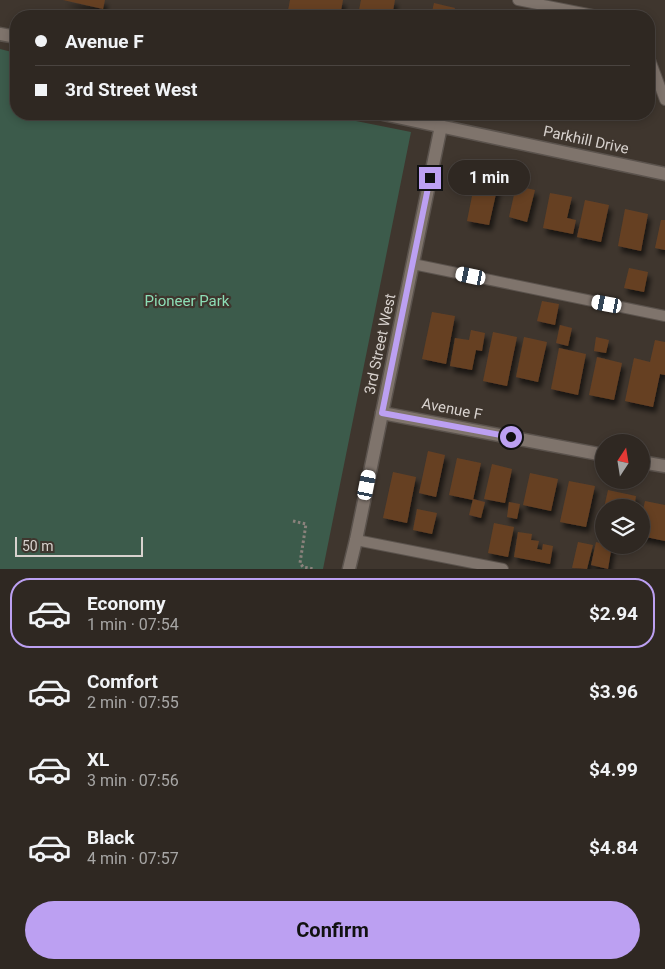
<!DOCTYPE html>
<html lang="en">
<head>
<meta charset="utf-8">
<style>
	:root { --surface:#2f2822; --page:#3b342f; --text:#f1f3f6; --muted:#a7a6a5; --line:#4a4440; --accent:#bca0f2 }
	body { margin:0; font-family:Roboto,sans-serif; background:var(--page); color:var(--text); height:100vh; display:flex; flex-direction:column; font-size:19px; white-space:nowrap }
	* { box-sizing:border-box; margin:0 }
	p { font-size:16px; color:var(--muted) }
	.icon { flex:none; width:28px; height:28px; fill:none; stroke:currentColor; stroke-width:2; stroke-linecap:round; stroke-linejoin:round }
	.map { position:relative; height:569px; overflow:hidden }
	.panel { display:flex; flex-direction:column; background:var(--surface); flex:1 }
	.panel>* { flex:none }
	.hud { position:absolute; left:10px; top:10px; width:645px; height:110px; border-radius:20px; box-shadow:0 2px 8px #0003,0 0 0 1px var(--line); display:grid; align-content:center; height:110px; padding:0 25px; background:var(--surface) }
	.needle { width:32px; rotate:12deg }
	.controls { position:absolute; left:595px; top:434px; display:grid; gap:10px }
	.controls a { display:grid; place-items:center; width:55px; height:55px; border-radius:50%; background:var(--surface); box-shadow:0 2px 8px #0003,0 0 0 1px var(--line); font-size:25px }
	.scale { position:absolute; left:15px; bottom:12px; width:128px; box-sizing:border-box; padding-left:5px; border:2px solid #d8d2ce; border-top:0; font-size:14px; line-height:18px; white-space:nowrap; color:#d8d2ce; -webkit-text-stroke:4px #3f362e; paint-order:stroke }
	.end { position:absolute; width:22px; height:22px; margin:-11px; border:6px solid #bca0f2; background:#111; box-shadow:0 0 0 2px #111 }
	.from { border-radius:50% }
	.bubble { position:absolute; height:35px; border-radius:18px; background:var(--surface); box-shadow:0 2px 8px #0003,0 0 0 1px var(--line); font-size:16px; font-weight:700; line-height:35px; text-align:center }
	.car { position:absolute; width:15px; height:30px; margin:-15px -8px; border-radius:6px; box-shadow:0 0 4px 1px #0007; background:linear-gradient(#fff 24%,#345 0 40%,#fff 0 76%,#345 0 86%,#fff 0) }
	.hud b { display:flex; align-items:center; gap:18px; height:48px; font-size:19px }
	.hud b+b { border-top:1px solid var(--line) }
	.hud i { width:12px; height:12px; background:var(--text) }
	ul { padding:9px 0 0; list-style:none }
	li { display:flex; align-items:center; gap:15px; height:70px; margin:0 10px 8px; padding:0 15px; border:2px solid transparent; border-radius:20px }
	li div { flex:1 }
	li b { display:block; font-size:19px }
	li em { font-style:normal; font-weight:700 }
	li.on { border-color:var(--accent) }
	li>.icon { width:45px; height:45px; stroke-width:1.5 }
	.cta { display:flex; gap:10px; margin-top:auto; padding:10px 25px }
	.cta a { flex:1; height:58px; border-radius:30px; background:var(--accent); color:#111; font-size:20px; font-weight:700; line-height:58px; text-align:center }
	.map>svg:first-child { display:block }
	.green { fill:#3c5b4b }
	.building { fill:#664024; filter:url(#shadow) }
	.lines { fill:none; stroke-linecap:round; stroke-linejoin:round }
	.service-casing { stroke:#5b534d; stroke-width:12 }
	.minor-casing { stroke:#5b534d; stroke-width:15 }
	.path { stroke:#8a827c; stroke-width:3; stroke-dasharray:2.5 2.5; stroke-linecap:butt }
	.service { stroke:#7f746c; stroke-width:10 }
	.minor { stroke:#7f746c; stroke-width:12 }
	.route { stroke:#bca0f2; stroke-width:6 }
	.labels { text-anchor:middle; stroke-width:4.5; stroke-linejoin:round; paint-order:stroke }
	.street-label { font-size:15px; fill:#d8d2ce; stroke:#3f362e }
	.park-label { font-size:15px; fill:#8ddeb6; stroke:#3f362e }
</style>
</head>
<body>
<div class="map">
<svg width="665" height="569" viewBox="0 0 665 569">
	<defs>
		<filter id="shadow"><feDropShadow dx="3" dy="5.5" stdDeviation="2.5" flood-color="#0009"/></filter>
	</defs>
	<rect width="100%" height="100%" fill="#3f362e"/>
	<!-- green -->
	<path class="green" d="M 0,49 L 16,53 L 16,114 L 321,114 L 411,132 L 323,569 L 0,569 Z"/>
	<!-- building -->
	<g class="building">
		<path d="M 63,0 L 105,0 L 103,9 Z"/>
		<path d="M 290,0 L 343,0 L 340,16 L 287,16 Z"/>
		<path d="M 361,0 L 395,0 L 392,16 L 358,15 Z"/>
		<path d="M 434,3 L 455,8 L 453,16 L 431,16 Z"/>
		<path d="M 475,181 L 498,185 L 489,225 L 467,221 Z"/>
		<path d="M 516,186 L 535,190 L 527,222 L 509,217 Z"/>
		<path d="M 550,193 L 572,197 L 567,218 L 576,220 L 573,234 L 543,228 Z"/>
		<path d="M 585,200 L 609,205 L 601,242 L 577,237 Z"/>
		<path d="M 625,209 L 648,214 L 641,251 L 618,246 Z"/>
		<path d="M 661,220 L 665,220 L 665,250 L 655,248 Z"/>
		<path d="M 629,268 L 648,272 L 644,292 L 624,288 Z"/>
		<path d="M 542,301 L 559,304 L 555,325 L 537,321 Z"/>
		<path d="M 432,312 L 455,316 L 446,364 L 422,359 Z"/>
		<path d="M 560,325 L 572,328 L 568,346 L 556,343 Z"/>
		<path d="M 471,330 L 485,333 L 482,351 L 476,350 L 472,370 L 450,366 L 455,338 L 469,340 Z"/>
		<path d="M 493,332 L 517,337 L 507,386 L 483,381 Z"/>
		<path d="M 524,337 L 547,342 L 538,382 L 516,377 Z"/>
		<path d="M 596,337 L 609,340 L 606,353 L 594,351 Z"/>
		<path d="M 655,340 L 665,342 L 665,375 L 660,374 L 653,407 L 625,401 L 634,358 L 650,362 Z"/>
		<path d="M 559,348 L 586,354 L 578,395 L 551,389 Z"/>
		<path d="M 597,357 L 622,363 L 614,400 L 589,395 Z"/>
		<path d="M 428,451 L 445,455 L 436,497 L 419,493 Z"/>
		<path d="M 457,458 L 481,463 L 473,500 L 449,495 Z"/>
		<path d="M 492,464 L 512,469 L 505,503 L 484,499 Z"/>
		<path d="M 393,472 L 416,477 L 407,523 L 383,518 Z"/>
		<path d="M 530,473 L 558,479 L 551,511 L 523,505 Z"/>
		<path d="M 569,481 L 595,486 L 586,527 L 560,522 Z"/>
		<path d="M 608,490 L 636,496 L 634,508 L 604,508 Z"/>
		<path d="M 473,499 L 485,502 L 481,518 L 469,515 Z"/>
		<path d="M 645,501 L 665,505 L 665,541 L 641,536 L 641,519 Z"/>
		<path d="M 509,502 L 520,504 L 517,519 L 507,517 Z"/>
		<path d="M 417,509 L 437,513 L 432,534 L 413,530 Z"/>
		<path d="M 494,523 L 514,527 L 508,557 L 488,553 Z"/>
		<path d="M 518,532 L 532,534 L 531,540 L 539,541 L 537,549 L 542,550 L 543,544 L 553,546 L 550,564 L 514,557 Z"/>
		<path d="M 578,542 L 593,545 L 587,569 L 572,568 Z"/>
		<path d="M 596,542 L 604,544 L 604,545 L 612,545 L 608,569 L 591,565 Z"/>
	</g>
	<g class="lines">
		<!-- service casing -->
		<g class="service-casing">
			<g id="service">
				<path d="M 518,0 L 598,16"/>
				<path d="M 649,57 L 665,100"/>
				<path d="M 413,264 L 665,316"/>
				<path d="M 356,540 L 503,569"/>
			</g>
		</g>
		<!-- minor casing -->
		<g class="minor-casing">
			<g id="minor">
				<path d="M 0,34 L 16,37"/>
				<path d="M 383,114 L 665,174"/>
				<path d="M 382,413 L 604,455"/>
				<path d="M 641,462 L 665,466"/>
				<path d="M 349,569 L 356,540 L 441,126"/>
			</g>
		</g>
		<!-- path -->
		<path class="path" d="M 293,521 L 306,524 L 300,563 L 303,567 L 314,569"/>
		<!-- service -->
		<use href="#service" class="service"/>
		<!-- minor -->
		<use href="#minor" class="minor"/>
	</g>
	<g class="lines">
		<!-- route -->
		<path class="route" d="M 430,178 L 382,413 L 511,437"/>
	</g>
	<g class="labels">
		<!-- street labels -->
		<g class="street-label">
			<text transform="translate(586 140) rotate(12)" y="5">Parkhill Drive</text>
			<text transform="translate(380 344) rotate(-78)" y="5">3rd Street West</text>
			<text transform="translate(452 409) rotate(11)" y="5">Avenue F</text>
		</g>
		<!-- park labels -->
		<g class="park-label">
			<text x="187" y="306">Pioneer Park</text>
		</g>
	</g>
</svg>
<div class="controls">
<a><svg class="needle" viewBox="-14 -14 28 28"><path d="M0-13l5 13h-10z" fill="#e53935"/><path d="M0 13l5-13h-10z" fill="#a7a6a5"/></svg></a>
<a><svg class="icon" aria-label="layers" viewBox="0 0 24 24"><path d="M12 4l9 5-9 5-9-5zM3 14l9 5 9-5"/></svg></a>
</div>
<div class="scale">50 m</div>
<i class="end from" style="left:511px;top:437px"></i>
<i class="end" style="left:430px;top:178px"></i>
<div class="bubble" style="left:448px;top:160px;width:82px">1 min</div>
<i class="car" style="left:471px;top:276px;rotate:282deg"></i>
<i class="car" style="left:607px;top:304px;rotate:281deg"></i>
<i class="car" style="left:367px;top:485px;rotate:11deg"></i>
<div class="hud">
<b><i class="from"></i>Avenue F</b>
<b><i></i>3rd Street West</b>
</div>
</div>
<section class="panel">
<ul>
<li class="on"><svg class="icon" aria-label="car" viewBox="0 0 24 24"><path d="M5 17H2v-5l4-1 3-4h7l3 4 3 1v5h-3M9 17h6M6 11h13"/><circle cx="7" cy="17" r="2"/><circle cx="17" cy="17" r="2"/></svg><div><b>Economy</b><p>1 min · 07:54</p></div><em>$2.94</em></li>
<li><svg class="icon" aria-label="car" viewBox="0 0 24 24"><path d="M5 17H2v-5l4-1 3-4h7l3 4 3 1v5h-3M9 17h6M6 11h13"/><circle cx="7" cy="17" r="2"/><circle cx="17" cy="17" r="2"/></svg><div><b>Comfort</b><p>2 min · 07:55</p></div><em>$3.96</em></li>
<li><svg class="icon" aria-label="car" viewBox="0 0 24 24"><path d="M5 17H2v-5l4-1 3-4h7l3 4 3 1v5h-3M9 17h6M6 11h13"/><circle cx="7" cy="17" r="2"/><circle cx="17" cy="17" r="2"/></svg><div><b>XL</b><p>3 min · 07:56</p></div><em>$4.99</em></li>
<li><svg class="icon" aria-label="car" viewBox="0 0 24 24"><path d="M5 17H2v-5l4-1 3-4h7l3 4 3 1v5h-3M9 17h6M6 11h13"/><circle cx="7" cy="17" r="2"/><circle cx="17" cy="17" r="2"/></svg><div><b>Black</b><p>4 min · 07:57</p></div><em>$4.84</em></li>
</ul>
<div class="cta"><a>Confirm</a></div>
</section>
</body>
</html>
